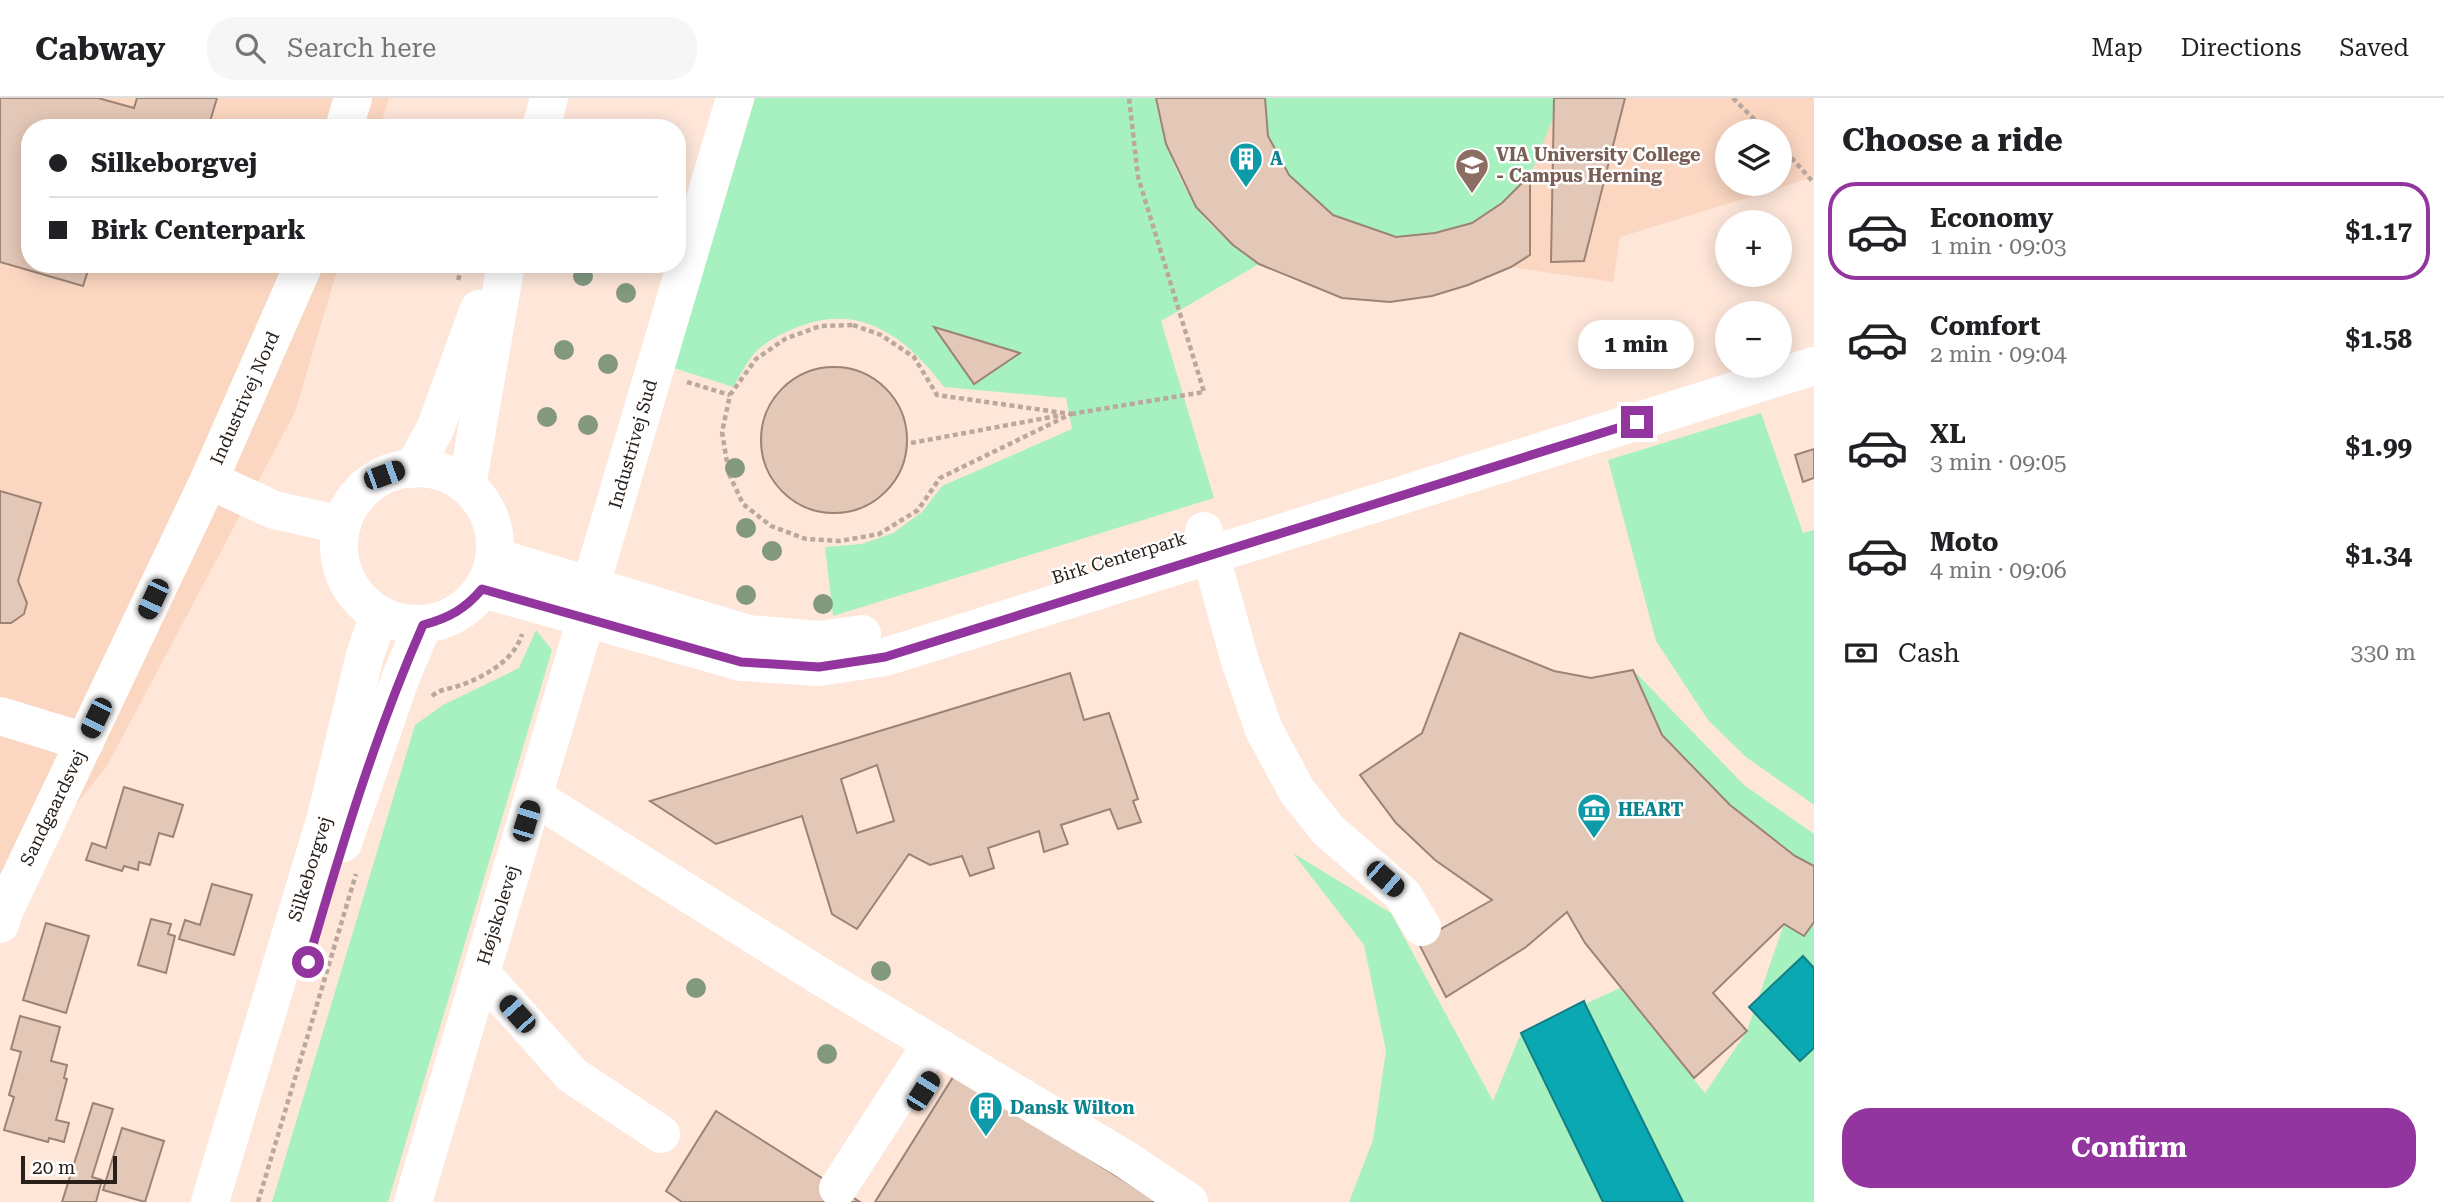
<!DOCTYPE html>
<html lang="en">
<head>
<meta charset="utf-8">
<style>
	:root { --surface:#fff; --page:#f6f6f6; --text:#202124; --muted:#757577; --line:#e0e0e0; --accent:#93359e }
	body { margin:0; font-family:"Roboto Serif",serif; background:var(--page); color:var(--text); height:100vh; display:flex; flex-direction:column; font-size:26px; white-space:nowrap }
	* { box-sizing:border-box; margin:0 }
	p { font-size:23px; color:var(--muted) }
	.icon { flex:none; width:38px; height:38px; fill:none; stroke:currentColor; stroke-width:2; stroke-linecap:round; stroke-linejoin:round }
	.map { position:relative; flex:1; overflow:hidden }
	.details { display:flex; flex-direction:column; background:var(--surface); width:630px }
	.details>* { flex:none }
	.hud { position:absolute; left:21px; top:21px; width:665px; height:154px; border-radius:28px; box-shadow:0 4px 18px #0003; display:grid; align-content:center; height:154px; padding:0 28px; background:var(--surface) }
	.controls { position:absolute; left:1715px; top:21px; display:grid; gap:14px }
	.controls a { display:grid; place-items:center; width:77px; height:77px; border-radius:50%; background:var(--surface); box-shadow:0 4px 18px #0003; font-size:35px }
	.scale { position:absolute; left:21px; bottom:18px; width:96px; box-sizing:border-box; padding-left:7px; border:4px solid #2a201a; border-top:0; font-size:19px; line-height:24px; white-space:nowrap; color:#2a201a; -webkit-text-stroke:5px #fff; paint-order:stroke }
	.end { position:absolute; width:32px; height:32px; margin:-16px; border:9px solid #93359e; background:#fff; box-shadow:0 0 0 4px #fff }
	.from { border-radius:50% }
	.bubble { position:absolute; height:49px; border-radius:24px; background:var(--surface); box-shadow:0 4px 18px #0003; font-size:23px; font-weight:700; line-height:49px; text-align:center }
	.car { position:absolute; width:21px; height:42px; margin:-21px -10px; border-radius:9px; box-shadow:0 0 5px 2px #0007; background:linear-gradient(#222 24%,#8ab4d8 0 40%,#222 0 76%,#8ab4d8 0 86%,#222 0) }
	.hud b { display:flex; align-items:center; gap:24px; height:66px; font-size:26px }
	.hud b+b { border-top:2px solid var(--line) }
	.hud i { width:18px; height:18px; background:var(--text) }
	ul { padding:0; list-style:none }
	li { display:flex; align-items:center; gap:21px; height:98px; margin:0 14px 10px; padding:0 14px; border:4px solid transparent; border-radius:28px }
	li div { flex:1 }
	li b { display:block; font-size:26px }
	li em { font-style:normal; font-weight:700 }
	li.selected { border-color:var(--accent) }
	li>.icon { width:63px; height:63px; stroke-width:1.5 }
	h2 { padding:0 28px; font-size:32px; line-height:84px }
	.pay { display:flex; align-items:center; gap:18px; height:77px; padding:0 28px; font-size:26px }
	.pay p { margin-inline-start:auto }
	.cta { display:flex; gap:14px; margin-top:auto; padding:14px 28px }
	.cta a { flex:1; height:80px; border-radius:28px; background:var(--accent); color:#fff; font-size:28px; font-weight:700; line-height:80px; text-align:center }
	header { display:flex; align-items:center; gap:42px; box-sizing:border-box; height:98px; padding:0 35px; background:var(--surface); border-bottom:2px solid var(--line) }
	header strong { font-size:33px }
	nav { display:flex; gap:38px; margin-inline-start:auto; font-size:24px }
	.search { width:490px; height:63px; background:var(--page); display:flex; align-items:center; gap:18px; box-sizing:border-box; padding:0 24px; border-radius:28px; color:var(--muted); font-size:26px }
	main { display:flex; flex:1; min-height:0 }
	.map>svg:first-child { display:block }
	.built { fill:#fbd7c1; fill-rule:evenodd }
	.green { fill:#a6f1bf }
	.water { fill:#09a8b2; stroke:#137f84; stroke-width:2 }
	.building { fill:#e4c8b7; stroke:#9d8373; stroke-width:2; fill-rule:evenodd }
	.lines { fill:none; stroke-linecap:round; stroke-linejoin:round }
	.path { stroke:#bba79d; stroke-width:4.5; stroke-dasharray:5 3.5; stroke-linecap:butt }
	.minor { stroke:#fff; stroke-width:38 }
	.major { stroke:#fff; stroke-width:38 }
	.tree { fill:#829980 }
	.route { stroke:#93359e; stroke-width:9 }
	.labels { text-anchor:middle; stroke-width:5; stroke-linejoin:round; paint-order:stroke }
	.education-label { font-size:18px; font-weight:bold; fill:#785e54; stroke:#fff; text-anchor:start }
	.culture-label { font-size:18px; font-weight:bold; fill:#0d838f; stroke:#fff; text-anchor:start }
	.street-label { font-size:18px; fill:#2a201a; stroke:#fff }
</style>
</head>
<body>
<header>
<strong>Cabway</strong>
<div class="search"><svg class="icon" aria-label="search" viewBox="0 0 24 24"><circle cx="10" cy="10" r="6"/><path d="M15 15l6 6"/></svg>Search here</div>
<nav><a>Map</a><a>Directions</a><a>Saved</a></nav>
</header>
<main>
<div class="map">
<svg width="1814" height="1104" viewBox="0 0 1814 1104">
	<rect width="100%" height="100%" fill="#fee6d9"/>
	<!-- built -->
	<g class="built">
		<path d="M 0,0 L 389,0 L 380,30 L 30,30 L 30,166 L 339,166 L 295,314 L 107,668 L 0,800 Z"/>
		<path d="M 1156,0 L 1814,0 L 1814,79 L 1620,139 L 1613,184 L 1511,169 L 1432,198 L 1390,204 L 1342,200 L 1259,166 L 1233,147 L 1196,109 L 1166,46 ZM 1727,33 L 1780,33 L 1780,86 L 1727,86 Z"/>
	</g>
	<!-- green -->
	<g class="green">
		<path d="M 755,0 L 1156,0 C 1160,36 1176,76 1195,107 C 1208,129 1239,151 1259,166 L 1161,223 L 1214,400 L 833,518 L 825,449 L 862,446 L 893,435 L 922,414 L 942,388 L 1072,331 L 1066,300 L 944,289 C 906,238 858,202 793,231 C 779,237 763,245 753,257 C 745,267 739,279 733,289 L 674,270 Z"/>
		<path d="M 1265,0 L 1554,0 L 1555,15 L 1530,77 L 1502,105 L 1472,125 L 1435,135 L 1396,139 L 1333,117 L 1289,77 L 1268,38 Z"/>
		<path d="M 1761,315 L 1803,435 L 1814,432 L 1814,707 L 1746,659 L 1708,622 L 1656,543 L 1608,362 Z"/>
		<path d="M 536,532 L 552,552 L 388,1104 L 272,1104 L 415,627 L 443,607 L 519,570 Z"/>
		<path d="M 1633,572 L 1744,687 L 1814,736 L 1814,768 L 1795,758 L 1730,707 L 1662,637 Z"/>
		<path d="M 1293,755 L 1391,815 L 1493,1003 L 1521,935 L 1603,1104 L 1349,1104 L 1373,1042 L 1386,953 L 1364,847 Z"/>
		<path d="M 1814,824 L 1814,1104 L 1683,1104 L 1585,906 L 1620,890 L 1705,995 L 1747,933 L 1784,826 L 1804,838 Z"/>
	</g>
	<!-- water -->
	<g class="water">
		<path d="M 1803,858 L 1814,870 L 1814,950 L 1800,963 L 1749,909 Z"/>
		<path d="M 1584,903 L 1585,906 L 1683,1104 L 1603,1104 L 1521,935 Z"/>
	</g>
	<!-- building -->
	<g class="building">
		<path d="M 0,0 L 98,0 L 134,10 L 137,0 L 217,0 L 208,30 L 30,30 L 30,166 L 90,166 L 83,188 L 0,164 Z"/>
		<path d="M 1156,0 L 1265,0 L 1268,38 L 1289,77 L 1333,117 L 1396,139 L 1435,135 L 1472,125 L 1502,105 L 1530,77 L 1530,157 L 1511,169 L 1468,187 L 1432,198 L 1390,204 L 1342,200 L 1259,166 L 1233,147 L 1196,109 L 1166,46 Z"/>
		<path d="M 1554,0 L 1625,0 L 1584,163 L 1551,164 Z"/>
		<path d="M 934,229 L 1020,255 L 974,286 Z"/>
		<circle cx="834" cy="342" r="73"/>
		<path d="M 1814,351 L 1814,380 L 1803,384 L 1795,357 Z"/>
		<path d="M 0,393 L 41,405 L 18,483 L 27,505 L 24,516 L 11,525 L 0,525 Z"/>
		<path d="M 1460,535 L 1554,573 L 1591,580 L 1633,572 L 1662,637 L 1730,707 L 1795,758 L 1814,768 L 1814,824 L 1804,838 L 1784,826 L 1713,895 L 1747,933 L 1694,980 L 1585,845 L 1567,814 L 1526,849 L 1446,899 L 1418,844 L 1492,802 L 1435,762 L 1396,725 L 1360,677 L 1422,635 Z"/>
		<path d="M 1070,575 L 1084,622 L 1109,615 L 1138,701 L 1133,703 L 1141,724 L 1118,731 L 1110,711 L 1061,727 L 1068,746 L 1044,754 L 1039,733 L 988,750 L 994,770 L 970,778 L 962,758 L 930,767 L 909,756 L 857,831 L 832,816 L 802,718 L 716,746 L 650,703 ZM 877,667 L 894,723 L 857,735 L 841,681 Z"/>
		<path d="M 124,689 L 183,707 L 173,739 L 159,735 L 150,767 L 139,764 L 138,772 L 124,768 L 122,773 L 86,762 L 92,745 L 106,750 Z"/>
		<path d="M 212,786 L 252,797 L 234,857 L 179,841 L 185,822 L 200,827 Z"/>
		<path d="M 151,821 L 171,826 L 168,836 L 175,838 L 166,875 L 138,867 Z"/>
		<path d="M 46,825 L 89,838 L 66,915 L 23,902 Z"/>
		<path d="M 20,918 L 60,929 L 51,963 L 67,967 L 64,980 L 67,981 L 56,1022 L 69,1025 L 64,1044 L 49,1040 L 48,1044 L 4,1032 L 14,999 L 9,997 L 21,954 L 11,951 Z"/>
		<path d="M 955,976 L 1158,1104 L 875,1104 Z"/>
		<path d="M 93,1005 L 113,1011 L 92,1079 L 102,1082 L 96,1104 L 62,1104 Z"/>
		<path d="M 716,1013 L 860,1104 L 682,1104 L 666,1093 Z"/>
		<path d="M 122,1030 L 164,1043 L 145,1104 L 103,1092 Z"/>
	</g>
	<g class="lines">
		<!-- path -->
		<g class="path">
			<path d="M 1733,0 L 1766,33"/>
			<path d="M 1780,47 L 1814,85"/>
			<path d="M 458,182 L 463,166"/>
			<path d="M 853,227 L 881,237 L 914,259 L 937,297 L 1071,316 L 940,380 L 918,412 L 879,436 L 840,443 L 806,441 L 771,428 L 743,406 L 729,376 L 722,334 L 730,297 L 756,261 L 785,241 L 820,228 Z"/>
			<path d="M 687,284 L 730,297"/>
			<path d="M 1071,316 L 1204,294 L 1138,79 L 1129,0"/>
			<path d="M 911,345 L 1062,317"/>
			<path d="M 345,505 L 346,482"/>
			<path d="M 432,598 C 440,591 449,591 458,588 C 483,580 515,562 522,536"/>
			<path d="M 258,1104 L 356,776"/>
		</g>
		<!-- minor -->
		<g class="minor">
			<path d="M 344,30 L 353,0"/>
			<path d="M 209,382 L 274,412 L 342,427"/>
			<path d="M 1204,433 L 1240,563 L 1264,632 L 1297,693 L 1328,732 L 1403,797 L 1422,829"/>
			<path d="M 495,459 L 748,536 L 819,542 L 862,536"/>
			<path d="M 483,491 L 741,564 L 819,569 L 885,559 L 1814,268"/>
			<path d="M 0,618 L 85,644"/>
			<path d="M 533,698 L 823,880 L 1125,1061 L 1189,1104"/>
			<path d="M 0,826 L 5,811 L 209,382 L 304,166"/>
			<path d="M 481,875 L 572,977 L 661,1036"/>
			<path d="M 838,1090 L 932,945"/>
			<path d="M 413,1104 L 586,521 L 590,490 L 735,0"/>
		</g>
		<!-- major -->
		<g class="major">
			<path d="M 541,30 L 549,0"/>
			<circle cx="417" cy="448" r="78"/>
			<path d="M 413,371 L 435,331 L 479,211"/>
			<path d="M 467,388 L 506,166"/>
			<path d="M 343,745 L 401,579 L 423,527"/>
			<path d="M 210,1104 L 326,719 L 365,557 L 379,517"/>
		</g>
	</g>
	<!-- trees -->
	<g class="tree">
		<circle cx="583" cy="178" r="10"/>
		<circle cx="626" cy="195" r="10"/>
		<circle cx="564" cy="252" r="10"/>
		<circle cx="608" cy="266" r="10"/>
		<circle cx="547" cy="319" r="10"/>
		<circle cx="588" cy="327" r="10"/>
		<circle cx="735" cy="370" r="10"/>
		<circle cx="746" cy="430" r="10"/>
		<circle cx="772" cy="453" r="10"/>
		<circle cx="746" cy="497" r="10"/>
		<circle cx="823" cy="506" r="10"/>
		<circle cx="881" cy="873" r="10"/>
		<circle cx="696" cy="890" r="10"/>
		<circle cx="827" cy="956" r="10"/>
	</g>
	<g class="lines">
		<!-- route -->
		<path class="route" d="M 308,864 C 341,750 375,636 423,527 C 449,520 465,511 482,491 L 741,564 L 819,569 L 885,559 L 1637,324"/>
	</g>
	<!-- icons -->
	<defs>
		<g id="building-pin" transform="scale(1.75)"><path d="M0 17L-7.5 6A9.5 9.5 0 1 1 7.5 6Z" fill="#0f9aa8" stroke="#fff"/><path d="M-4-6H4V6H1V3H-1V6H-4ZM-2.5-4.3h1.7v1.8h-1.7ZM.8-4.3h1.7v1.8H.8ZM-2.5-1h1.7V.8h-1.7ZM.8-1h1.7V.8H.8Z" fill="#fff"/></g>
		<g id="university-pin" transform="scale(1.75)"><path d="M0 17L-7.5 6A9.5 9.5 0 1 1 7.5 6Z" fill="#8d6e63" stroke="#fff"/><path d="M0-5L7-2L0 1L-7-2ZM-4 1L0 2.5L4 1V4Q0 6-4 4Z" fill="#fff"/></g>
		<g id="museum-pin" transform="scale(1.75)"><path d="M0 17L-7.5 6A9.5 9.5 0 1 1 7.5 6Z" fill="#0f9aa8" stroke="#fff"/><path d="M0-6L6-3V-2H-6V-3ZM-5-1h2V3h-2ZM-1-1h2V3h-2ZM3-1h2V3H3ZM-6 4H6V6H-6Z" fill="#fff"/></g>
	</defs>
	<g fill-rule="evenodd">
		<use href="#building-pin" x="1246" y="61"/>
		<use href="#university-pin" x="1472" y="67"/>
		<use href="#museum-pin" x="1594" y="712"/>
		<use href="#building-pin" x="986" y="1010"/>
	</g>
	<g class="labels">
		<!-- education labels -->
		<g class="education-label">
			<text x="1496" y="63">VIA University College<tspan x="1496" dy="21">- Campus Herning</tspan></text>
		</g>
		<!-- culture labels -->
		<g class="culture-label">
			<text x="1270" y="67">A</text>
			<text x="1618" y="718">HEART</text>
			<text x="1010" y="1016">Dansk Wilton</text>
		</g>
		<!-- street labels -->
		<g class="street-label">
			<text transform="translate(245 300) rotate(-66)" y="6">Industrivej Nord</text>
			<text transform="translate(633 346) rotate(-74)" y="6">Industrivej Sud</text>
			<text transform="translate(1119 460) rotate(-17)" y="6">Birk Centerpark</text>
			<text transform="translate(53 710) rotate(-64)" y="6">Sandgaardsvej</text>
			<text transform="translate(310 771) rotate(-73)" y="6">Silkeborgvej</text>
			<text transform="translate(498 817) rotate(-73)" y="6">Højskolevej</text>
		</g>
	</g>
</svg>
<div class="controls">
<a><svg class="icon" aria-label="layers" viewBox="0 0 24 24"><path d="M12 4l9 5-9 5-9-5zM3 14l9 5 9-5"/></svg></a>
<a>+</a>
<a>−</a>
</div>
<div class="scale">20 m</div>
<i class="end from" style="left:308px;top:864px"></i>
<i class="end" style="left:1637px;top:324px"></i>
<div class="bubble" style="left:1578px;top:222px;width:116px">1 min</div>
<i class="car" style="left:384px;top:377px;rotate:70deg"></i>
<i class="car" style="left:153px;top:501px;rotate:205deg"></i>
<i class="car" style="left:96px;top:620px;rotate:206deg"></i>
<i class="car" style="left:526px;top:723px;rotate:17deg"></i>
<i class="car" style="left:1385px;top:781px;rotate:131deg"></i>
<i class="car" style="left:517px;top:916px;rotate:318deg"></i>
<i class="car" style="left:923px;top:993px;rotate:32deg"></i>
<div class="hud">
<b><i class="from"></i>Silkeborgvej</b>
<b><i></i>Birk Centerpark</b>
</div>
</div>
<section class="details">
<h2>Choose a ride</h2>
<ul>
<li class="selected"><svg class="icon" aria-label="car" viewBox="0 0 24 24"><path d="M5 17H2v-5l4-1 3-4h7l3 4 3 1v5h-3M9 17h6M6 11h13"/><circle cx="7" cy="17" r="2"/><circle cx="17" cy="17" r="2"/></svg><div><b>Economy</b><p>1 min · 09:03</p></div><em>$1.17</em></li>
<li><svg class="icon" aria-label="car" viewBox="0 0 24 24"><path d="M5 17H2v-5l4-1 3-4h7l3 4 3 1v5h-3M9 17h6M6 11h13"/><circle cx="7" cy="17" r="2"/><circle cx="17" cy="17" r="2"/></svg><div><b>Comfort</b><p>2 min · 09:04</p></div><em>$1.58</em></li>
<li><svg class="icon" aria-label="car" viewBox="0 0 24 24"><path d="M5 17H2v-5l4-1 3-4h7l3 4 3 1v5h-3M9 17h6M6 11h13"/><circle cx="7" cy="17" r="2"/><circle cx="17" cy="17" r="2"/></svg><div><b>XL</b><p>3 min · 09:05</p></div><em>$1.99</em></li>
<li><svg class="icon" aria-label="car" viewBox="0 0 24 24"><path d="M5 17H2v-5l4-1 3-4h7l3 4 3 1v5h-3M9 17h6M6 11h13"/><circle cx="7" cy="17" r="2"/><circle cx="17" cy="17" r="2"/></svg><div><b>Moto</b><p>4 min · 09:06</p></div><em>$1.34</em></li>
</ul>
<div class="pay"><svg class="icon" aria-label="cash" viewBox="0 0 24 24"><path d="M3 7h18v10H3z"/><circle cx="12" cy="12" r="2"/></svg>Cash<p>330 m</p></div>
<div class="cta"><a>Confirm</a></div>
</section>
</main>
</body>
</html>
